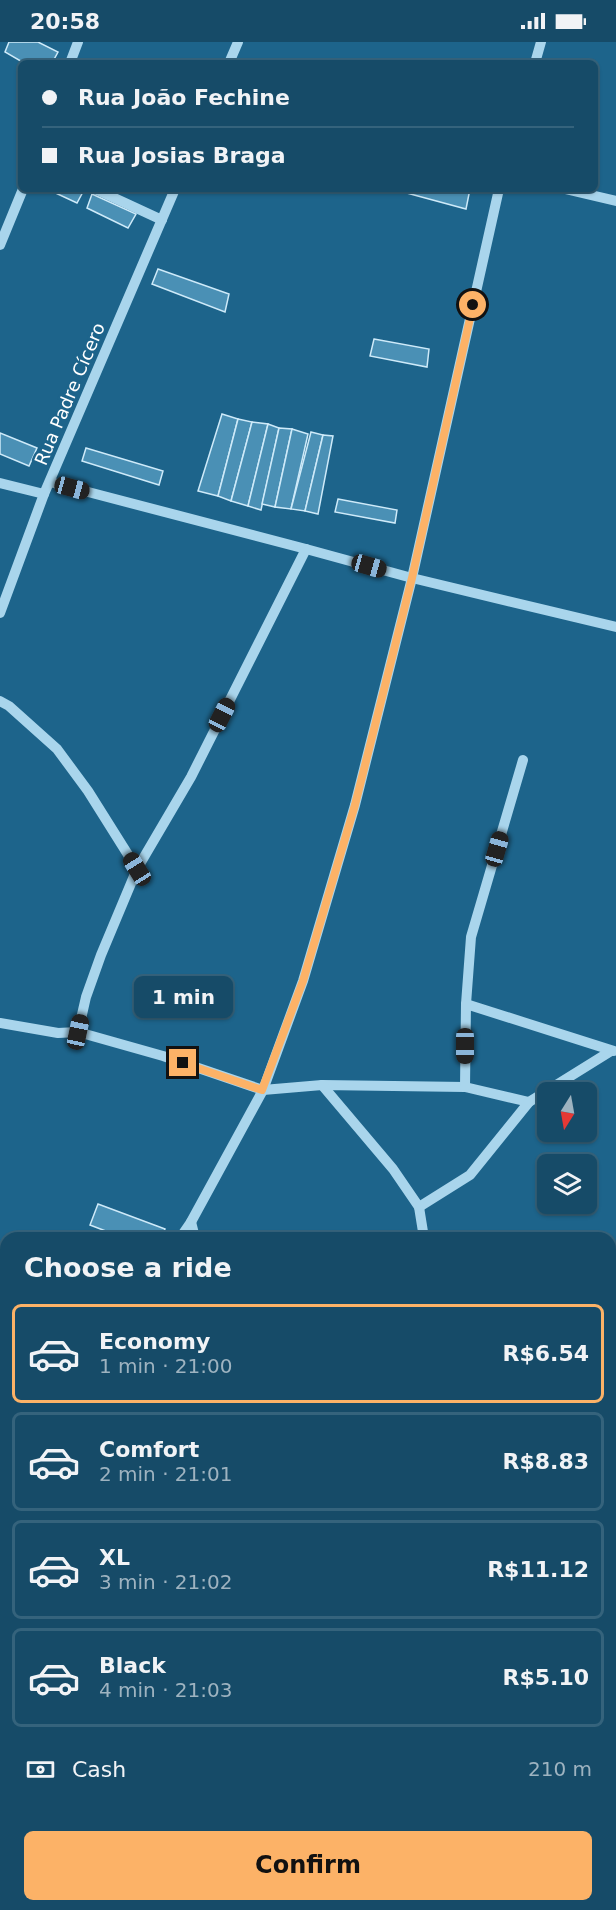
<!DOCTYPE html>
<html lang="en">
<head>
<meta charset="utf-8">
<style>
	:root { --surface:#164b68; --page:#235571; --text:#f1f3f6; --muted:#9eb3c0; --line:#35637c; --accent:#fcb267 }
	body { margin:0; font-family:"DejaVu Sans",sans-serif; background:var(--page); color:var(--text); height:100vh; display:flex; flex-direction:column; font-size:22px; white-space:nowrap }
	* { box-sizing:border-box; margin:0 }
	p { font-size:20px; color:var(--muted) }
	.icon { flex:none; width:33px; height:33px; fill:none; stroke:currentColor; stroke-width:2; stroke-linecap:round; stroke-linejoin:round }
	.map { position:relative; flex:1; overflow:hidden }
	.drawer { position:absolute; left:0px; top:1190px; width:616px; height:680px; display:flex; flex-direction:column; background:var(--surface); border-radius:18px 18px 0 0; box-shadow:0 2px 4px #0004,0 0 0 2px var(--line) }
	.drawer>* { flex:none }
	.hud { position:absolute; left:18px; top:18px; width:580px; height:132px; border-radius:9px; box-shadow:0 2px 4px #0004,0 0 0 2px var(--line); display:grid; align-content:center; height:132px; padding:0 24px; background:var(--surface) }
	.needle { width:39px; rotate:191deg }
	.fabs { position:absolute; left:537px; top:1040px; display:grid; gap:12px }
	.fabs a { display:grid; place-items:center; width:60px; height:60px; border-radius:9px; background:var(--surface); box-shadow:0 2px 4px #0004,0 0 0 2px var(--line); font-size:30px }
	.end { position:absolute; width:27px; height:27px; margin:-14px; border:8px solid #fcb267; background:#111; box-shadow:0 0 0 3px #111 }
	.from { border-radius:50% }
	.bubble { position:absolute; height:42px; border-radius:9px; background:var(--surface); box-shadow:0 2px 4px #0004,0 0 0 2px var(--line); font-size:20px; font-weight:600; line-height:42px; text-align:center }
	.car { position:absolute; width:18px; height:36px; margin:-18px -9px; border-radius:8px; box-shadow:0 0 4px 2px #0007; background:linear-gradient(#222 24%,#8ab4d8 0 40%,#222 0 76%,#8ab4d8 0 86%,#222 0) }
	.hud b { display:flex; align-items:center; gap:21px; height:57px; font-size:22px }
	.hud b+b { border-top:2px solid var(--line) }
	.hud i { width:15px; height:15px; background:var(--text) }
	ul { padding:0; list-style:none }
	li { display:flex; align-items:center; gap:18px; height:99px; margin:0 12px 9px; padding:0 12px; border:3px solid var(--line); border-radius:9px }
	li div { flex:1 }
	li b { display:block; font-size:22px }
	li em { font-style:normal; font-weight:600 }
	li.active { border-color:var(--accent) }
	li>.icon { width:54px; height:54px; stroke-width:1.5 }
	h2 { padding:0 24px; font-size:27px; line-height:72px }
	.pay { display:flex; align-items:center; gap:15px; height:66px; padding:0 24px; font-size:22px }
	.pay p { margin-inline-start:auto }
	.button { display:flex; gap:12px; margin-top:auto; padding:12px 24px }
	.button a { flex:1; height:69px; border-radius:9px; background:var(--accent); color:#111; font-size:24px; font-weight:600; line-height:69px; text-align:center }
	.status { display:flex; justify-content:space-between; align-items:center; height:42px; padding:0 30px; background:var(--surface); direction:ltr }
	.status svg { height:16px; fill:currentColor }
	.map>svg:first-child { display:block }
	.building { fill:#4a90b5; stroke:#ceeaf9; stroke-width:1.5 }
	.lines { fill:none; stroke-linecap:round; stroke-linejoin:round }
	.minor { stroke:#a9d5ec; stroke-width:10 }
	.route { stroke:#fcb267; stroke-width:8 }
	.labels { text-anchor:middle; stroke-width:5; stroke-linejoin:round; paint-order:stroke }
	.street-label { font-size:18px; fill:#fff; stroke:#1d648b }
</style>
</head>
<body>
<div class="status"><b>20:58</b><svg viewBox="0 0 49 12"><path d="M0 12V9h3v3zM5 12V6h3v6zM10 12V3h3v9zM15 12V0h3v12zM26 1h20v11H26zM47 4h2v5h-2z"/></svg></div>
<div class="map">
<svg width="616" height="1868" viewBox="0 0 616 1868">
	<rect width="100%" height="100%" fill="#1d648b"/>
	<!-- building -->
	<g class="building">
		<path d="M 9,0 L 38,0 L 58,10 L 52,21 L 24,21 L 5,10 Z"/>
		<path d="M 47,147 L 83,147 L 84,148 L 77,161 Z"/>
		<path d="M 392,147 L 470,147 L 466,167 Z"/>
		<path d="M 92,152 L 136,172 L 128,186 L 87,166 Z"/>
		<path d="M 158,227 L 229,252 L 225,270 L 152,242 Z"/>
		<path d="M 374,297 L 429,307 L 427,325 L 370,314 Z"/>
		<path d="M 222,372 L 238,377 L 218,454 L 198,449 Z"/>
		<path d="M 238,377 L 252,380 L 231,459 L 218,454 Z"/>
		<path d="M 252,380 L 268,382 L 248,464 L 231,459 Z"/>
		<path d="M 268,382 L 279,386 L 261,468 L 248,464 Z"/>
		<path d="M 279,386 L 292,387 L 275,465 L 262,462 Z"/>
		<path d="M 292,387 L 308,392 L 291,467 L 275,465 Z"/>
		<path d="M 311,390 L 323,393 L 305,469 L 291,467 Z"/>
		<path d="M 0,391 L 37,406 L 29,424 L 0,412 Z"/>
		<path d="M 323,393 L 333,394 L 318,472 L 305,469 Z"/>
		<path d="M 86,406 L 163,429 L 159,443 L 82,419 Z"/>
		<path d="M 338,457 L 397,468 L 395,481 L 335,470 Z"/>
		<path d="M 98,1162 L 165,1187 L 162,1196 L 124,1196 L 90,1183 Z"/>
	</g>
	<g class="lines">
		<!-- minor -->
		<g class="minor">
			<path d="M 70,21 L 78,0"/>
			<path d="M 229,21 L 238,0"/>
			<path d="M 535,21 L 541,0"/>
			<path d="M 95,147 L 162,178"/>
			<path d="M 565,147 L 616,159"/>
			<path d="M 0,203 L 23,147"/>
			<path d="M 50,440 L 306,507 L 412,536 L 616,585"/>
			<path d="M 0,441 L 44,452"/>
			<path d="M 0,571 L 44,452 L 175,147"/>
			<path d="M 0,659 L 9,664 L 57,707 L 88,749 L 137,827"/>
			<path d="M 466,962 L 614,1009"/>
			<path d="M 0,981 L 58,991 L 78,990 L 163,1014 L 263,1048 L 322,1043 L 465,1045 L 529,1060"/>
			<path d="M 78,990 L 86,955 L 101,913 L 137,827 L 191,735 L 306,507"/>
			<path d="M 322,1043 L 393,1127 L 419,1165 L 424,1196"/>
			<path d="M 465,1045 L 466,962 L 471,895 L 523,718"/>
			<path d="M 419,1165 L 470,1133 L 529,1060 L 611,1009"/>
			<path d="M 191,1180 L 195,1196"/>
			<path d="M 180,1196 L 191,1180 L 263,1048 L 303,939 L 355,763 L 412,536 L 499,147"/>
			<path d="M 0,1264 L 6,1265"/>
			<path d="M 0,1684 L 6,1684"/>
			<path d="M 284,1868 L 287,1863"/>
		</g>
	</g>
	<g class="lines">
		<!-- route -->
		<path class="route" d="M 183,1021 L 262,1048 L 303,939 L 355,763 L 412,536 L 473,263"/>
	</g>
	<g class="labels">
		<!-- street labels -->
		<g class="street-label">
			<text transform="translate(70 352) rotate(-67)" y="6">Rua Padre Cícero</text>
		</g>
	</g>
</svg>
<div class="fabs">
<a><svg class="needle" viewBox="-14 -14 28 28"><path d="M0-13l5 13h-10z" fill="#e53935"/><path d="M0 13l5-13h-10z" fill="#9eb3c0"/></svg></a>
<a><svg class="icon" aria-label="layers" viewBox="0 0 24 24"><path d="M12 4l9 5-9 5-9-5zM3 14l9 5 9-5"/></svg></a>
</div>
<i class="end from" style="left:473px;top:263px"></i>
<i class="end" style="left:183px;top:1021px"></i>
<div class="bubble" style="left:134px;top:934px;width:99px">1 min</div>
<i class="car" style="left:72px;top:446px;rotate:105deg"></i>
<i class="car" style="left:369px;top:524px;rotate:106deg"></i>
<i class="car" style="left:222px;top:673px;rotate:27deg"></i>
<i class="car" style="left:497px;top:807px;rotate:16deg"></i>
<i class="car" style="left:137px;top:827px;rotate:328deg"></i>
<i class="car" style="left:78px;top:990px;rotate:12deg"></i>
<i class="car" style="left:465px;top:1004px;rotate:180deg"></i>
<div class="hud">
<b><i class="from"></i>Rua João Fechine</b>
<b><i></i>Rua Josias Braga</b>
</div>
<section class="drawer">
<h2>Choose a ride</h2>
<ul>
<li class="active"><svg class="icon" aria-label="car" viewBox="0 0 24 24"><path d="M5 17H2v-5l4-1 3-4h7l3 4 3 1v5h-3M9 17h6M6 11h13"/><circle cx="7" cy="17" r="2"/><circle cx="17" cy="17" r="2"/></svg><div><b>Economy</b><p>1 min · 21:00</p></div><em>R$6.54</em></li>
<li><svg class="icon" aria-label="car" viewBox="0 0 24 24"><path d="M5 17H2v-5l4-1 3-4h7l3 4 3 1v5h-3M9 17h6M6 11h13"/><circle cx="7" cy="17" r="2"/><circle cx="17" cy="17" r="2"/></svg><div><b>Comfort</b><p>2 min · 21:01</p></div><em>R$8.83</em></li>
<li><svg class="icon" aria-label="car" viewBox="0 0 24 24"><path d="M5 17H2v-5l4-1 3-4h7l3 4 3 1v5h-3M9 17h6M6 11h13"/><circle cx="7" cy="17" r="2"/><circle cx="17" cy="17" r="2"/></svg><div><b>XL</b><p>3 min · 21:02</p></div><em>R$11.12</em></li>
<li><svg class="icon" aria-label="car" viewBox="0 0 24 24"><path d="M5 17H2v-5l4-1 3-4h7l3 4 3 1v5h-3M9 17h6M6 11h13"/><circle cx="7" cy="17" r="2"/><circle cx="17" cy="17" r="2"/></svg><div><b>Black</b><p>4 min · 21:03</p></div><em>R$5.10</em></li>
</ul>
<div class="pay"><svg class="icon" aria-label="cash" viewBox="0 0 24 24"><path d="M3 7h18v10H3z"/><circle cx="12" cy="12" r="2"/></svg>Cash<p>210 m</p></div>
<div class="button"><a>Confirm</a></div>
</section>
</div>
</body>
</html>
